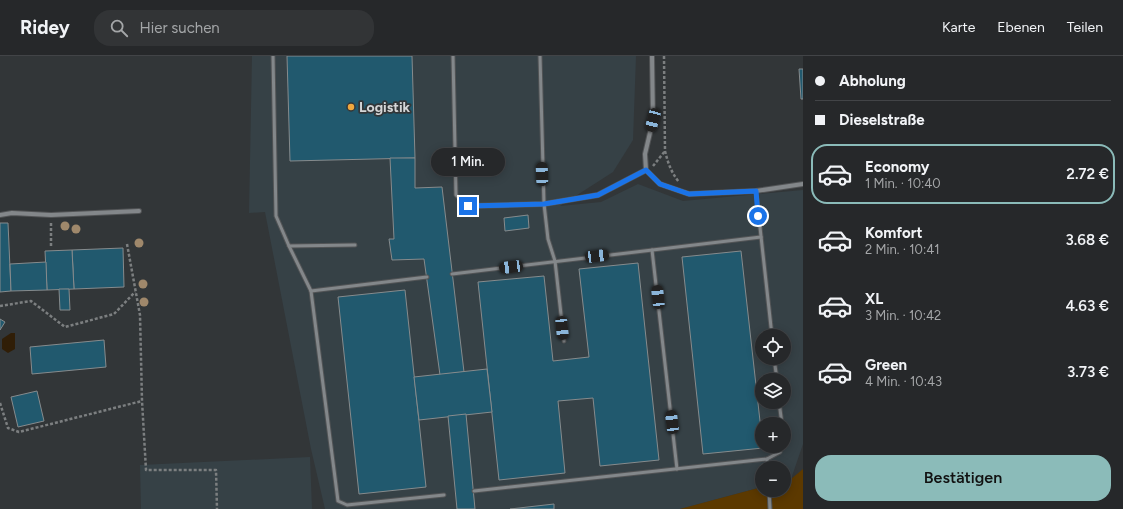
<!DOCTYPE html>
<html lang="de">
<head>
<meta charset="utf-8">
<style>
	:root { --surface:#26282a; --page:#323436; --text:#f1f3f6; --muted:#a4a6a8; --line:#424447; --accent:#8bbbb9 }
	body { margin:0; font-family:Figtree,sans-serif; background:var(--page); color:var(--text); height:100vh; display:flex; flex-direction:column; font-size:15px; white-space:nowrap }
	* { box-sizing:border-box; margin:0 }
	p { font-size:13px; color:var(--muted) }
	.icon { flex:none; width:22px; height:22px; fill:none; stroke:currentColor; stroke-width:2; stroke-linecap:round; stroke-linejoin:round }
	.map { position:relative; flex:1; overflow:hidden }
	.details { display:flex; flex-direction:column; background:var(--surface); width:320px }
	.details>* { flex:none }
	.guide { display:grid; align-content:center; height:88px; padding:0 12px; background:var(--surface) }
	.tools { position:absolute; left:755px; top:273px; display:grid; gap:8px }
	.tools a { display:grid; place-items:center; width:36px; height:36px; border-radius:50%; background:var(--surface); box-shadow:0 2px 10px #0003,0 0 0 1px var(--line); font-size:20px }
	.end { position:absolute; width:18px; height:18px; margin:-9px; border:5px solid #1a73e8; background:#fff; box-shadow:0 0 0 2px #fff }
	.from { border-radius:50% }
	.bubble { position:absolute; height:28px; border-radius:14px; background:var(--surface); box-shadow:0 2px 10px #0003,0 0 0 1px var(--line); font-size:13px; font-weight:600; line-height:28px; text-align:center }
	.car { position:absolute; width:12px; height:24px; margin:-12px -6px; border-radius:5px; box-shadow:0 0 3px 1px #0007; background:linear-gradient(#222 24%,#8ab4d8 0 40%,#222 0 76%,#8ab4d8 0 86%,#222 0) }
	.guide b { display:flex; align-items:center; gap:14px; height:38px; font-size:15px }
	.guide b+b { border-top:1px solid var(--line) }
	.guide i { width:10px; height:10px; background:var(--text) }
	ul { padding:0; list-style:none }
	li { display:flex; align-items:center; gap:12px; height:60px; margin:0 8px 6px; padding:0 4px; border:2px solid transparent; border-radius:16px }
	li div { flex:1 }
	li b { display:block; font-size:15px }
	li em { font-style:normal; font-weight:600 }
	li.active { border-color:var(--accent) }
	li>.icon { width:36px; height:36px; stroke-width:1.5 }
	.primary-button { display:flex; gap:8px; margin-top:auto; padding:8px 12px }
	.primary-button a { flex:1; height:46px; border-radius:16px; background:var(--accent); color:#111; font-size:16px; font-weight:600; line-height:46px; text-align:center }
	header { display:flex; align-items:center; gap:24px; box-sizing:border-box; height:56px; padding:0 20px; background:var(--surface); border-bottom:1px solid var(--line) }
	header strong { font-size:19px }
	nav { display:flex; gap:22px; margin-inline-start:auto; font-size:14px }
	.search { width:280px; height:36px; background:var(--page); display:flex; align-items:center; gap:10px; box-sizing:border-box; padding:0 14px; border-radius:16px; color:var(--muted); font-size:15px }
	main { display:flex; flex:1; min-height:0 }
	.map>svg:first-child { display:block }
	.built { fill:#364146; fill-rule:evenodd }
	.green { fill:#5c3900 }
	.water { fill:#301e07 }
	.building { fill:#21596e; stroke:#868b8d }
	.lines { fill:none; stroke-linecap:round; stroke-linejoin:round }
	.service-casing { stroke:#525456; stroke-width:5 }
	.minor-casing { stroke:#525456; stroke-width:6 }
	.path { stroke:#7c7f80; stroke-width:2.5; stroke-dasharray:3 2; stroke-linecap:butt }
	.service { stroke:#83878a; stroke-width:3 }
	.minor { stroke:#83878a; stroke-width:4 }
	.tree { fill:#9f886b }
	.route { stroke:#1a73e8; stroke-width:5 }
	.poi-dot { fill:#efa73e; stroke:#323638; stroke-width:1.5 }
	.labels { text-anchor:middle; stroke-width:3.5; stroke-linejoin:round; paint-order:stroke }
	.poi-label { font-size:14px; font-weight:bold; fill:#d4d6d7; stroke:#323638; text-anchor:start }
</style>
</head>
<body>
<header>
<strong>Ridey</strong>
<div class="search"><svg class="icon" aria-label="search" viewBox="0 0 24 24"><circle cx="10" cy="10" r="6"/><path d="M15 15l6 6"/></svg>Hier suchen</div>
<nav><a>Karte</a><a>Ebenen</a><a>Teilen</a></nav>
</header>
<main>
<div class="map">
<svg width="803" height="453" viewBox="0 0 803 453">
	<rect width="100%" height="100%" fill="#323638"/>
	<!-- built -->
	<g class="built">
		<path d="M 252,0 L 636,0 L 633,84 L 613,116 L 560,150 L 601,146 L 638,128 L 683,145 L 803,134 L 803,388 L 791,423 L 784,425 L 784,412 L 762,412 L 762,431 L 680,453 L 325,453 L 311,393 L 265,156 L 249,157 ZM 762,280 L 784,280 L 784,302 L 762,302 ZM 762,324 L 784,324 L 784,346 L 762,346 ZM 762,368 L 784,368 L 784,390 L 762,390 Z"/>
		<path d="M 310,401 L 312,453 L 141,453 L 140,409 Z"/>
	</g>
	<!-- green -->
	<path class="green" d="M 803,413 L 803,453 L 680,453 L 762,431 L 762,434 L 784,434 L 784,425 L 791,423 Z"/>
	<!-- water -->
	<path class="water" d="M 11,277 L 15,277 L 15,293 L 8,297 L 2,293 L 2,283 Z"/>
	<!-- building -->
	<g class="building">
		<path d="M 287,0 L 412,0 L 415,102 L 290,105 Z"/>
		<path d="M 799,13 L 803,13 L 803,43 L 801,43 Z"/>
		<path d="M 390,102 L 415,102 L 415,132 L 442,131 L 464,316 L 440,319 L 424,203 L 392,204 L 389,183 L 394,183 Z"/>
		<path d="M 528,159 L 529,172 L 505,175 L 504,162 Z"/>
		<path d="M 0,167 L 8,167 L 11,235 L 0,236 Z"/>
		<path d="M 123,192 L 124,231 L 74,233 L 72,194 Z"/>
		<path d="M 72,194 L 74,233 L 47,234 L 45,195 Z"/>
		<path d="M 741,195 L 763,392 L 703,398 L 682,201 Z"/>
		<path d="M 46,206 L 47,234 L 11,235 L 10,208 Z"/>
		<path d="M 638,207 L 659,404 L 600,410 L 593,342 L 558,345 L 565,417 L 499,424 L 478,226 L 544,220 L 553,305 L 589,301 L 579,213 Z"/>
		<path d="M 59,233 L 69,233 L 70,254 L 60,254 Z"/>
		<path d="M 405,234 L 426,431 L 359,438 L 338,241 Z"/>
		<path d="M 0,263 L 5,266 L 0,274 Z"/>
		<path d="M 104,284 L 106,311 L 32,318 L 30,291 Z"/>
		<path d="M 487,313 L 492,356 L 419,364 L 414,321 Z"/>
		<path d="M 37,335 L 44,365 L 18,371 L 11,341 Z"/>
		<path d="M 466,358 L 475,453 L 457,453 L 448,360 Z"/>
		<path d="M 554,448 L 554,453 L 510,453 Z"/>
	</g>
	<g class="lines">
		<!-- service casing -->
		<g class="service-casing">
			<g id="service">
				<path d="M 273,0 L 276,160 L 289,190 L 311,235 L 338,445 L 347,449 L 444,439"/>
				<path d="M 453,0 L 456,139 L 468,150"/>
				<path d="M 540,0 L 544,148 L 548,183 L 555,205 L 564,285"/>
				<path d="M 756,135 L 772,280"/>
				<path d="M 289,190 L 355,189"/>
				<path d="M 652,194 L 677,413"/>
				<path d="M 452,218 L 761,181"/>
				<path d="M 311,235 L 427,221"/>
				<path d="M 774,302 L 777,324"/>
				<path d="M 779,346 L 782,368"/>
				<path d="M 767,403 L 768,412"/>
				<path d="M 769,434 L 770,453"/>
				<path d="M 474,435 L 767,403 L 780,396 L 781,390"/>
			</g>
		</g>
		<!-- minor casing -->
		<g class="minor-casing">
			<g id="minor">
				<path d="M 646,114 L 660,128 L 689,138 L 756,135 L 803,128"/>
				<path d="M 646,114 L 645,98 L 653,64 L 652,0"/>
				<path d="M 468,150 L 544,148 L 598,139 L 646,114"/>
				<path d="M 0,159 L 12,157 L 51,159 L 139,155"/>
			</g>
		</g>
		<!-- path -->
		<g class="path">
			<path d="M 664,0 L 665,95 C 668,107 671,116 679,126"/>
			<path d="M 653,110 L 665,95"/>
			<path d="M 127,188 L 140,259 L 142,345 L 146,414 L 216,414 L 217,453"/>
			<path d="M 51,190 L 51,167"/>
			<path d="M 0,250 L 31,245 L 65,271 L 114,258 L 135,236"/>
			<path d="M 0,347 L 8,372 L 19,376 L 142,345"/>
		</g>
		<!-- service -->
		<use href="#service" class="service"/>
		<!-- minor -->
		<use href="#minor" class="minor"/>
	</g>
	<!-- trees -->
	<g class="tree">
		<circle cx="65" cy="170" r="4.5"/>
		<circle cx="76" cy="173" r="4.5"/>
		<circle cx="139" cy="187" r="4.5"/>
		<circle cx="143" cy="228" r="4.5"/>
		<circle cx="144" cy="246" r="4.5"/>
	</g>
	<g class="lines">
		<!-- route -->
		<path class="route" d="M 468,150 L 544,148 L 598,139 L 646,114 L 660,128 L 689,138 L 756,135 L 758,160"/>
	</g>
	<!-- markers -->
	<circle class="poi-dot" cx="351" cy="51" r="4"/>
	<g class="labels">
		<!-- poi labels -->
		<g class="poi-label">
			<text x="359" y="56">Logistik</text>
		</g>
	</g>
</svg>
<div class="tools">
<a><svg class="icon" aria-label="locate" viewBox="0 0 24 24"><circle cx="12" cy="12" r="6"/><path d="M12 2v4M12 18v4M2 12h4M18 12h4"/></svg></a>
<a><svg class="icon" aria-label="layers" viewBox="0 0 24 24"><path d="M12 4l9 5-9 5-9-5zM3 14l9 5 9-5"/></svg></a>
<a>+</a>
<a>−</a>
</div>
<i class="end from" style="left:758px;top:160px"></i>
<i class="end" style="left:468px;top:150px"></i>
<div class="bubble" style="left:431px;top:92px;width:74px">1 Min.</div>
<i class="car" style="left:653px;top:64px;rotate:195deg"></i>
<i class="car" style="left:542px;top:118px;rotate:358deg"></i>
<i class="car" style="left:597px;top:200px;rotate:83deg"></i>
<i class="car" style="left:511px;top:211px;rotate:263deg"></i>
<i class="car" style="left:658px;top:241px;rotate:354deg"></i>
<i class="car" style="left:562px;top:272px;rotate:174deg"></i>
<i class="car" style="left:672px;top:366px;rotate:353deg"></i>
</div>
<section class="details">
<div class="guide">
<b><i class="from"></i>Abholung</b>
<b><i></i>Dieselstraße</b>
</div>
<ul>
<li class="active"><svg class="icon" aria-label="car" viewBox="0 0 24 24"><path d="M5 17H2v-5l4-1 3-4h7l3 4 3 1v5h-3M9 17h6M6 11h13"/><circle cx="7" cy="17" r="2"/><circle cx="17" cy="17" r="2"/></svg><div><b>Economy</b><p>1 Min. · 10:40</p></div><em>2.72 €</em></li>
<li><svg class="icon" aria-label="car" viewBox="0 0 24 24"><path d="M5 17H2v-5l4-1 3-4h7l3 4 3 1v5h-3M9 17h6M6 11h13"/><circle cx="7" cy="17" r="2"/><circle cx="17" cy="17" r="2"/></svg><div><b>Komfort</b><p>2 Min. · 10:41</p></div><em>3.68 €</em></li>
<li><svg class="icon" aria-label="car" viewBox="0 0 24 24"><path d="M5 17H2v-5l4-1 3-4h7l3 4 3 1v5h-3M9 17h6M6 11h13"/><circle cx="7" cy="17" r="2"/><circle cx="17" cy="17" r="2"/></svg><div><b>XL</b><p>3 Min. · 10:42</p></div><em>4.63 €</em></li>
<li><svg class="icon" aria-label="car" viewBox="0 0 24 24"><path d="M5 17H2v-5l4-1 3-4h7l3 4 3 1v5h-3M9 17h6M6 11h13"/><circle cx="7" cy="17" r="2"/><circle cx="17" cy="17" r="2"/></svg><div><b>Green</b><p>4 Min. · 10:43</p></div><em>3.73 €</em></li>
</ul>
<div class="primary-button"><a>Bestätigen</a></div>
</section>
</main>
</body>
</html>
